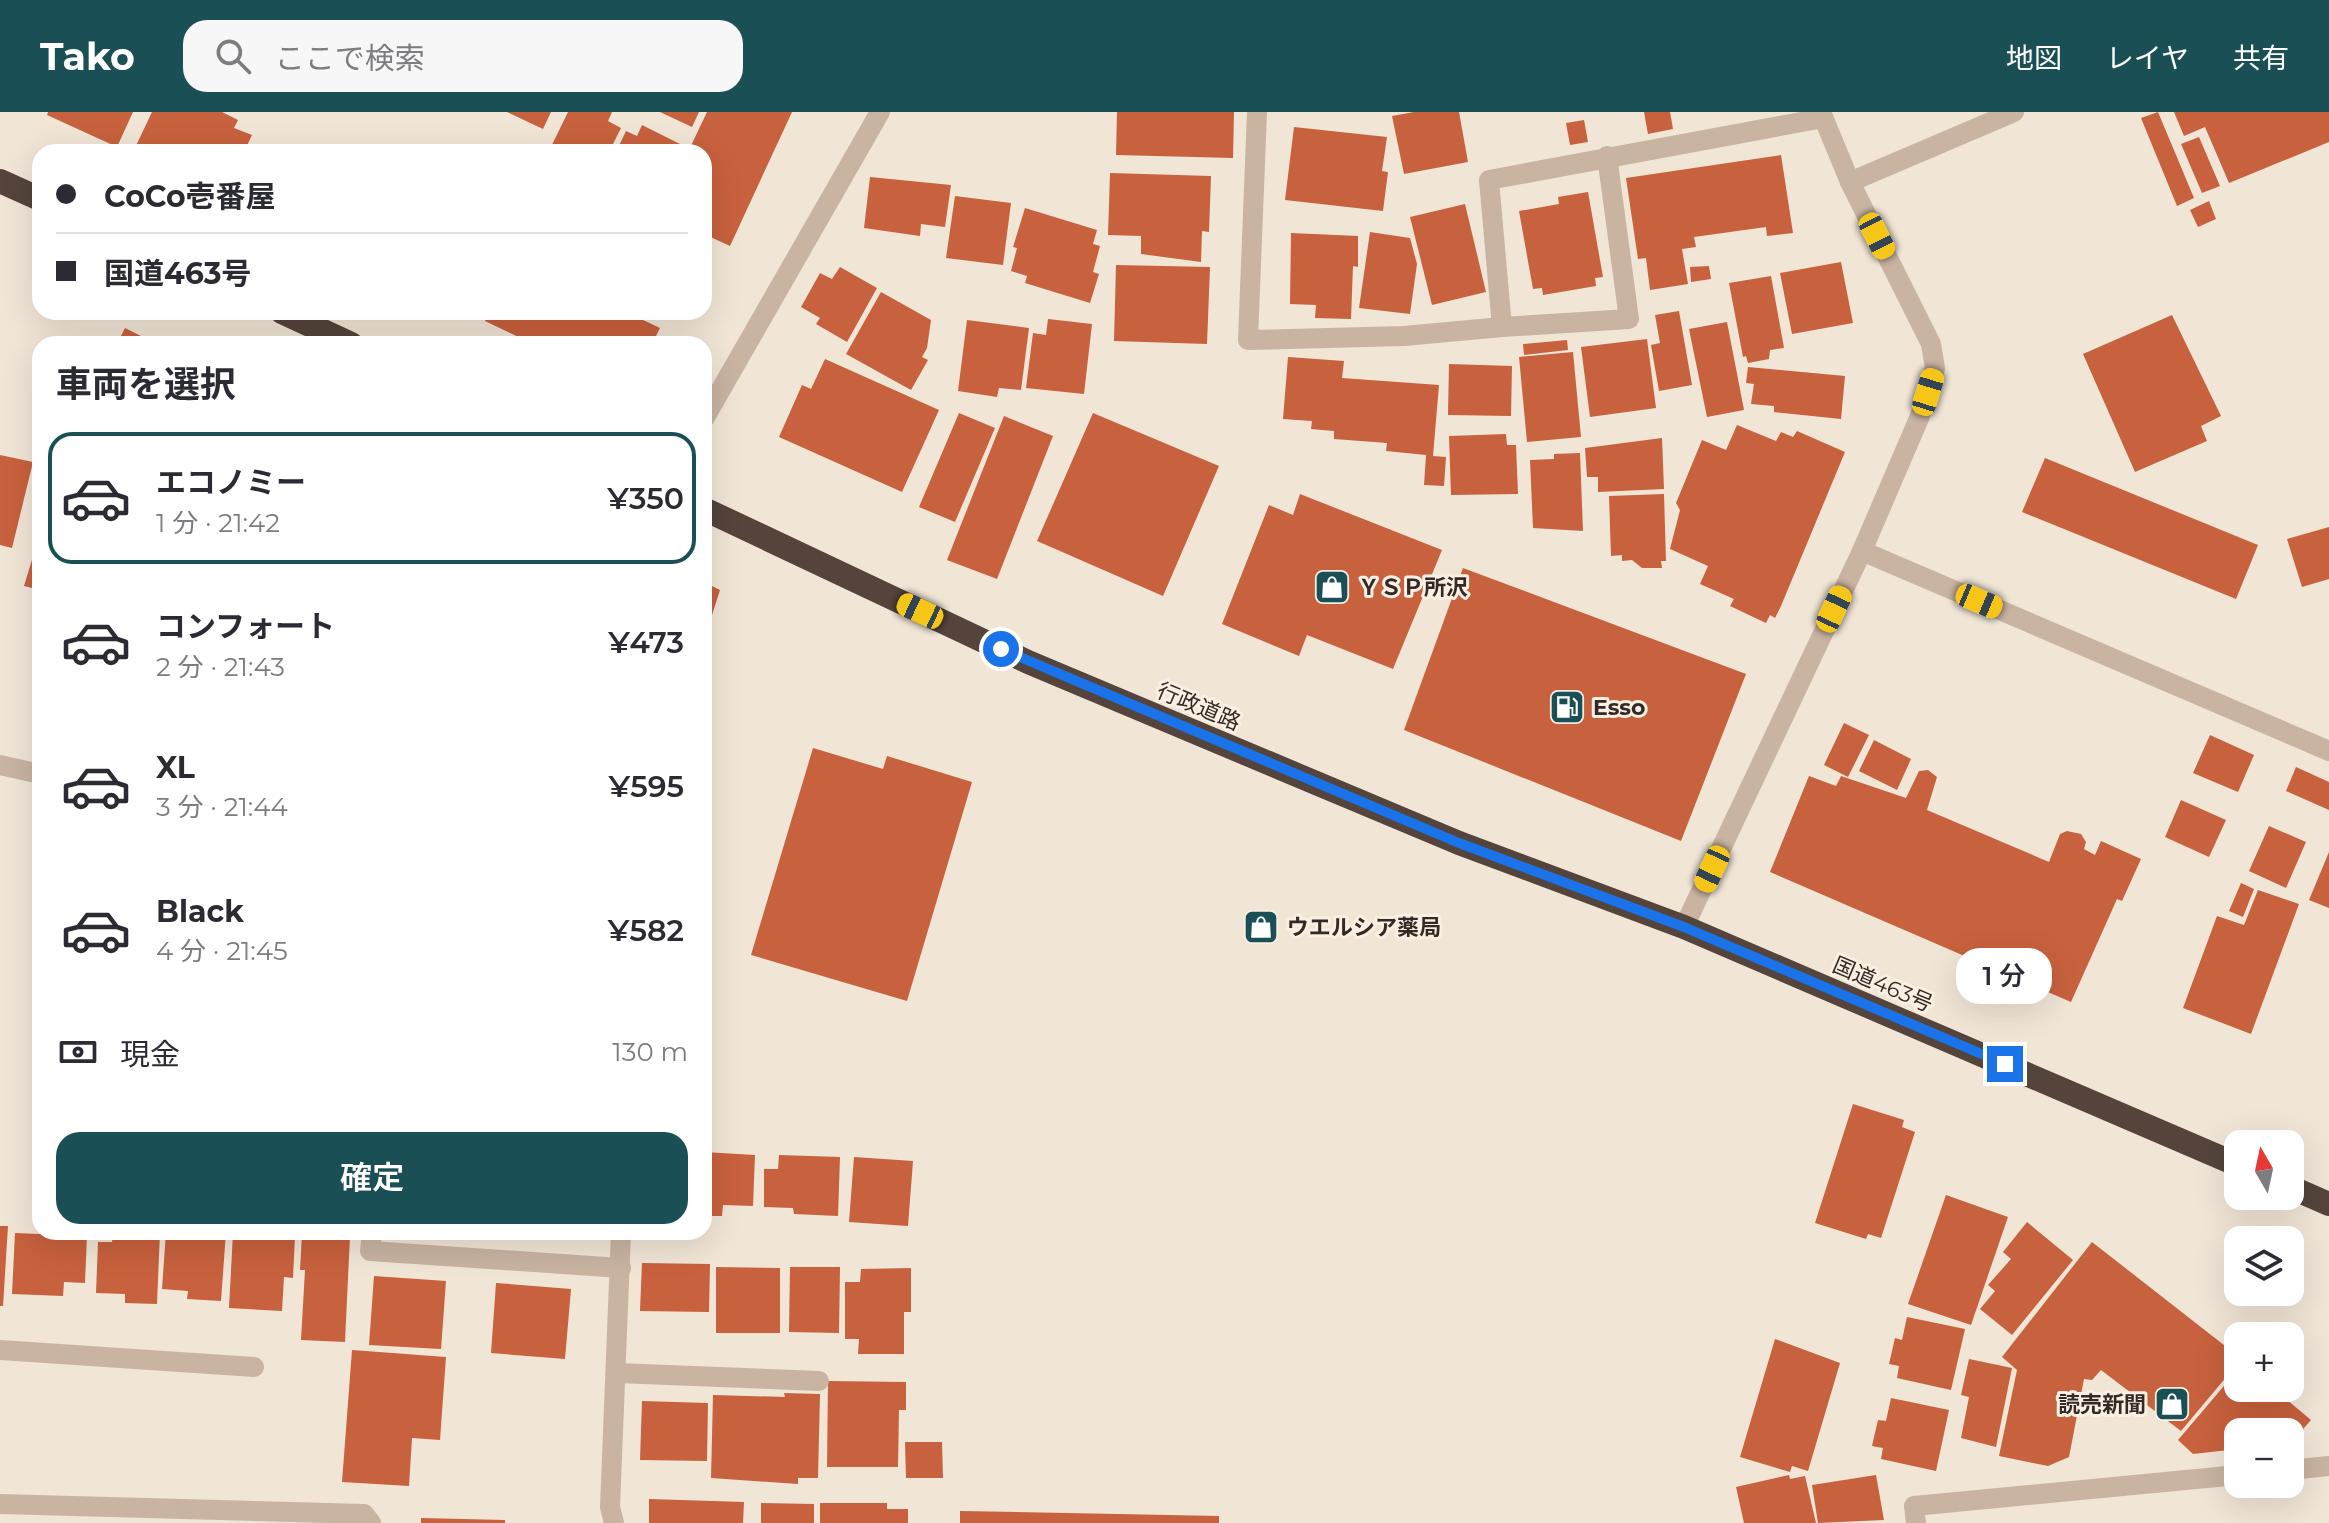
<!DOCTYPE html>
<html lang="ja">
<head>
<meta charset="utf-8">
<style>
	:root { --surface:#fff; --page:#f7f7f7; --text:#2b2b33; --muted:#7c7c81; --line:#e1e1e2; --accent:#1a5055 }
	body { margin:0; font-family:Montserrat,"Noto Sans JP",sans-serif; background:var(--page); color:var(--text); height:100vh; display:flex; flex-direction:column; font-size:30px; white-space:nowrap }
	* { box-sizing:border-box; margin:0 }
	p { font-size:26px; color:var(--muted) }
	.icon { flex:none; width:44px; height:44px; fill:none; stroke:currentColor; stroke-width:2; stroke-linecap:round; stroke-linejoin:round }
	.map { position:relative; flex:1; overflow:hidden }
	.side { position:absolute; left:32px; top:224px; width:680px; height:904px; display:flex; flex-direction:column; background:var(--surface); border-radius:24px; box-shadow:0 8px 32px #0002 }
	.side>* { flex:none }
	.guide { position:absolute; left:32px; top:32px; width:680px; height:176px; border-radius:24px; box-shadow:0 8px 32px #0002; display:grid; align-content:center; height:176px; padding:0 24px; background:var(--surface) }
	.needle { width:52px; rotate:351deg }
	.tools { position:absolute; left:2224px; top:1018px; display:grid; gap:16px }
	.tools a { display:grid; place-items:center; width:80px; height:80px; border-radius:16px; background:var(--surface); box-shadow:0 8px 32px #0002; font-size:40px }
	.end { position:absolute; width:36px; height:36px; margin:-18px; border:10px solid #1a73e8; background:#fff; box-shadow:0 0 0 4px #fff }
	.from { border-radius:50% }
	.bubble { position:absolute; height:56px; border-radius:24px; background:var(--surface); box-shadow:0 8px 32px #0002; font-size:26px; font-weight:600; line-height:56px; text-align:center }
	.car { position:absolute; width:24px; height:48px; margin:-24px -12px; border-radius:10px; box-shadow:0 0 6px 2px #0007; background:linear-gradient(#f5c518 24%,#345 0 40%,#f5c518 0 76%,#345 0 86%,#f5c518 0) }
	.guide b { display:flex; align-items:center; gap:28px; height:76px; font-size:30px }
	.guide b+b { border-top:2px solid var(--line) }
	.guide i { width:20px; height:20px; background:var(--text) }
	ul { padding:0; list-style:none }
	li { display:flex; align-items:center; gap:24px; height:132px; margin:0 16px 12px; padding:0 8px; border:4px solid transparent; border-radius:24px }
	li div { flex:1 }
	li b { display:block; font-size:30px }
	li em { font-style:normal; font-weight:600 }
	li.selected { border-color:var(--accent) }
	li>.icon { width:72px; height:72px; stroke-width:1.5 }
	h2 { padding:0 24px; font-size:36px; line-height:96px }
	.pay { display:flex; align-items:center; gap:20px; height:88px; padding:0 24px; font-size:30px }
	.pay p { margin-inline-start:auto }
	.button { display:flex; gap:16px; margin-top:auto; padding:16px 24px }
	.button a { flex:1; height:92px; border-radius:24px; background:var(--accent); color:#fff; font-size:32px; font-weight:600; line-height:92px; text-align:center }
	header { display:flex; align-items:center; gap:48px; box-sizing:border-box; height:112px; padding:0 40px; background:var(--accent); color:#fff }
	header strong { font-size:38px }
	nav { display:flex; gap:44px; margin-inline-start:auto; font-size:28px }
	.search { width:560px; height:72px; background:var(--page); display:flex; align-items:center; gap:20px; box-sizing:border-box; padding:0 28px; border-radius:24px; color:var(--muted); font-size:30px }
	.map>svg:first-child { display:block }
	.building { fill:#c8613d }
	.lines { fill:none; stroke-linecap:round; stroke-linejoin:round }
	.lane { stroke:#c9b4a2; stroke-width:20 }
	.street { stroke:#c9b4a2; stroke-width:20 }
	.highway { stroke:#54443c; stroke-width:24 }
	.route { stroke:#1a73e8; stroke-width:10 }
	.labels { text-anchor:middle; stroke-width:6; stroke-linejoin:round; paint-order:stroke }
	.poi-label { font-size:22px; font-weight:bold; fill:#332a25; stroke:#f9efe2; text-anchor:start }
	.street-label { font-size:22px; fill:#332a25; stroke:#f9efe2 }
</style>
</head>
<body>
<header>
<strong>Tako</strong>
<div class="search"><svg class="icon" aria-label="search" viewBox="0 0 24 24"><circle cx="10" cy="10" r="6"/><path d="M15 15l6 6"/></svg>ここで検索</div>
<nav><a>地図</a><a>レイヤ</a><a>共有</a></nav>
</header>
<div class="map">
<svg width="2329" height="1411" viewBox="0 0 2329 1411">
	<rect width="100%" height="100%" fill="#f1e5d6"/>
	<!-- building -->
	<g class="building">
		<path d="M 48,0 L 133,0 L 117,35 L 47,3 Z"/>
		<path d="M 152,0 L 222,0 L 238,8 L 234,16 L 252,23 L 244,40 L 133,40 Z"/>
		<path d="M 507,0 L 551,0 L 543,17 Z"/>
		<path d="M 568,0 L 612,0 L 608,9 L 621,16 L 609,40 L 549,39 Z"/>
		<path d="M 660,0 L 699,0 L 692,15 Z"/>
		<path d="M 707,0 L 792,0 L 730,134 L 704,122 L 704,40 L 688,40 Z"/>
		<path d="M 1117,0 L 1234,0 L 1233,46 L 1116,43 Z"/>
		<path d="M 1414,0 L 1459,0 L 1468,50 L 1404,62 L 1392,4 Z"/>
		<path d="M 1644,0 L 1670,0 L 1673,17 L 1648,22 Z"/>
		<path d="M 2158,0 L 2194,86 L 2177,94 L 2141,6 Z"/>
		<path d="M 2174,0 L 2329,0 L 2329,30 L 2229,71 L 2205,15 L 2184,24 Z"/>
		<path d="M 1584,8 L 1588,30 L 1570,33 L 1566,11 Z"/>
		<path d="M 642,13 L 684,34 L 681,40 L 616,40 L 626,19 L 637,24 Z"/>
		<path d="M 1294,15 L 1387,25 L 1382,59 L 1388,60 L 1383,99 L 1285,88 Z"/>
		<path d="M 2199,25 L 2220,74 L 2202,81 L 2181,32 Z"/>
		<path d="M 1781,43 L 1793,121 L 1767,124 L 1766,115 L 1694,125 L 1696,135 L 1682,137 L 1688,172 L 1650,178 L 1646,146 L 1638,147 L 1626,66 Z"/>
		<path d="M 1110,61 L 1211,64 L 1209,120 L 1202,119 L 1201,150 L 1141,142 L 1141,124 L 1108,123 Z"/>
		<path d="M 870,65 L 951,73 L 945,115 L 921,112 L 920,124 L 864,116 Z"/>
		<path d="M 1588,80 L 1603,165 L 1595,166 L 1596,174 L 1543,183 L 1542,176 L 1533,177 L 1519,99 L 1559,92 L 1558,85 Z"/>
		<path d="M 955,84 L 1011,91 L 1003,153 L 946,146 Z"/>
		<path d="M 2209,89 L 2216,107 L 2198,115 L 2190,98 Z"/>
		<path d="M 1465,92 L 1486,180 L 1432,193 L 1410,105 Z"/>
		<path d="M 1025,96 L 1097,118 L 1093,132 L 1100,134 L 1093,160 L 1099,162 L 1090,191 L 1025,171 L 1027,164 L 1011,159 L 1017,136 L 1013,135 Z"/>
		<path d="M 1370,120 L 1410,126 L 1417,152 L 1410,202 L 1359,196 Z"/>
		<path d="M 1291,121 L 1358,124 L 1358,155 L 1353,154 L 1351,207 L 1315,206 L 1316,193 L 1290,192 Z"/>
		<path d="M 1841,150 L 1853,211 L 1792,222 L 1780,161 Z"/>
		<path d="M 1116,153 L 1210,155 L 1207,232 L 1114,229 Z"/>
		<path d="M 1709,154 L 1711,167 L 1691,170 L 1690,155 Z"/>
		<path d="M 840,155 L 877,176 L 847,230 L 816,212 L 820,206 L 801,195 L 820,161 L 832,167 Z"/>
		<path d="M 1771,164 L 1784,236 L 1770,238 L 1769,247 L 1748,251 L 1746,244 L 1743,245 L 1729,171 Z"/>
		<path d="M 881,180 L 931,208 L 927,236 L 922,245 L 928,248 L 911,278 L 846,242 Z"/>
		<path d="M 1679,199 L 1692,273 L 1659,279 L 1651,233 L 1660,231 L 1655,203 Z"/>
		<path d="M 489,200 L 626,200 L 660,216 L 652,232 L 533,232 L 485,209 Z"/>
		<path d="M 2172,203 L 2221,304 L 2201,314 L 2207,329 L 2135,360 L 2083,242 Z"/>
		<path d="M 1048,207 L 1092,212 L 1084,282 L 1026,276 L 1033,221 L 1046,223 Z"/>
		<path d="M 967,208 L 1029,216 L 1021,278 L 999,276 L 997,285 L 958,279 Z"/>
		<path d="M 1727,210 L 1744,298 L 1707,305 L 1689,217 Z"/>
		<path d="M 125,216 L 157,232 L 117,232 Z"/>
		<path d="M 1647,227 L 1656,296 L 1590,305 L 1581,235 Z"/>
		<path d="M 1567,228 L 1568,238 L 1524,243 L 1523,232 Z"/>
		<path d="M 1573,240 L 1581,325 L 1527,330 L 1519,245 Z"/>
		<path d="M 1288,245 L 1344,249 L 1342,266 L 1439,273 L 1433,344 L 1446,345 L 1444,374 L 1424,373 L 1426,343 L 1386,339 L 1387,331 L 1334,327 L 1334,319 L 1311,317 L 1312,309 L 1283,307 Z"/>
		<path d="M 825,247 L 939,298 L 902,380 L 779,325 L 802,273 L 811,277 Z"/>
		<path d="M 1449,252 L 1512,254 L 1511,304 L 1448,303 Z"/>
		<path d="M 1748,255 L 1845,264 L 1841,307 L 1774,300 L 1774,294 L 1751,292 L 1754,272 L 1746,271 Z"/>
		<path d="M 959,301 L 995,316 L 955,410 L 919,395 Z"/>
		<path d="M 1093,301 L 1219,354 L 1163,484 L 1037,429 Z"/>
		<path d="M 1004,304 L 1053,324 L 997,467 L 947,448 Z"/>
		<path d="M 1737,313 L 1776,329 L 1781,320 L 1793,325 L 1797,319 L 1845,340 L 1781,494 L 1775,506 L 1770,503 L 1766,511 L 1730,494 L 1734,487 L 1700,472 L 1708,454 L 1670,437 L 1680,398 L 1676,391 L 1702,328 L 1726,338 Z"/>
		<path d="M 1506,322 L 1507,333 L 1516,333 L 1518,382 L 1451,383 L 1449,324 Z"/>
		<path d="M 1662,326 L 1664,377 L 1598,380 L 1598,365 L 1587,365 L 1585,336 Z"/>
		<path d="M 1580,341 L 1583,419 L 1533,416 L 1530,348 L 1554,347 L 1554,342 Z"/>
		<path d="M 0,343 L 33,350 L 12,436 L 0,433 Z"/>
		<path d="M 2045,346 L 2258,433 L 2236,487 L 2022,400 Z"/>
		<path d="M 1300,382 L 1442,438 L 1393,557 L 1307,523 L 1299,544 L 1222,512 L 1269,393 L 1293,403 Z"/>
		<path d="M 1664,382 L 1666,449 L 1661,449 L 1662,456 L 1642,456 L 1632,448 L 1622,449 L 1622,443 L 1611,444 L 1609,384 Z"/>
		<path d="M 2329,415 L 2329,467 L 2302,475 L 2287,427 Z"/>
		<path d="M 40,421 L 40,478 L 24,474 Z"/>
		<path d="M 1463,456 L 1746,562 L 1681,729 L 1404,618 Z"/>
		<path d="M 704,470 L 720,478 L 705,525 L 704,524 Z"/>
		<path d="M 1844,611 L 1869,623 L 1848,665 L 1824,653 Z"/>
		<path d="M 2210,623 L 2254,643 L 2238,680 L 2193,661 Z"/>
		<path d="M 1874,628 L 1911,647 L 1897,678 L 1859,659 Z"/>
		<path d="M 813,636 L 883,657 L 887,644 L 972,670 L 907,889 L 751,843 Z"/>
		<path d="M 2296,655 L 2329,670 L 2329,698 L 2286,679 Z"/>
		<path d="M 1928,658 L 1937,665 L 1927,698 L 2049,750 L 2060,722 L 2067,719 L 2081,722 L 2086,730 L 2084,737 L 2095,743 L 2101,729 L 2141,747 L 2122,789 L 2117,787 L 2071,890 L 1770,760 L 1809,664 L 1836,674 L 1841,664 L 1906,686 L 1919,659 Z"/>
		<path d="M 2181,688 L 2226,708 L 2209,745 L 2165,725 Z"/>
		<path d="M 2269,714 L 2306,730 L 2286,776 L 2249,759 Z"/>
		<path d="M 2329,740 L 2329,796 L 2309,788 Z"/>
		<path d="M 2241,771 L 2254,777 L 2243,805 L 2229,799 Z"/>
		<path d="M 2258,778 L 2299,792 L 2251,922 L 2183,896 L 2217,804 L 2244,813 Z"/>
		<path d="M 1853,992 L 1904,1008 L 1902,1015 L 1915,1020 L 1881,1126 L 1868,1122 L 1866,1127 L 1815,1111 Z"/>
		<path d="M 704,1040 L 755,1043 L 753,1094 L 723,1093 L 722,1104 L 704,1104 Z"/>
		<path d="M 779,1043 L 840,1045 L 838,1104 L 794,1102 L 793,1096 L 764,1095 L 764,1057 L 778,1057 Z"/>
		<path d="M 854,1045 L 913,1049 L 908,1114 L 849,1110 Z"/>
		<path d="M 1946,1083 L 2008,1105 L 1971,1213 L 1908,1192 Z"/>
		<path d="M 2027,1110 L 2073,1148 L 2012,1223 L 1980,1197 L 1995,1179 L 1988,1173 L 2011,1147 L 2003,1140 Z"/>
		<path d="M 0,1114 L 8,1114 L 3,1194 L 0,1194 Z"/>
		<path d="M 113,1120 L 160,1120 L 157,1192 L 125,1191 L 125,1182 L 96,1181 L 98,1130 L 112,1130 Z"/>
		<path d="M 166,1120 L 226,1120 L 221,1189 L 187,1187 L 188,1179 L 162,1177 Z"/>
		<path d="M 15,1121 L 87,1124 L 85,1171 L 64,1170 L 63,1184 L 12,1182 Z"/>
		<path d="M 233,1121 L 295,1125 L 293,1166 L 284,1165 L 282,1199 L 229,1196 Z"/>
		<path d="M 302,1122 L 350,1124 L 345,1230 L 301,1228 L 305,1158 L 300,1158 Z"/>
		<path d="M 2092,1130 L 2238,1244 L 2238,1251 L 2181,1319 L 2101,1258 L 2092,1268 L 2084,1267 L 2069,1345 L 2048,1354 L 1999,1344 L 2017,1258 L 2002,1245 Z"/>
		<path d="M 642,1151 L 710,1152 L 709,1200 L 640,1199 Z"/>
		<path d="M 716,1155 L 780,1156 L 780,1221 L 716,1221 Z"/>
		<path d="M 790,1155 L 840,1155 L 839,1221 L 789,1220 Z"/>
		<path d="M 911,1156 L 911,1200 L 904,1200 L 904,1242 L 858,1242 L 859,1227 L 845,1227 L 845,1170 L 860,1170 L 861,1157 Z"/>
		<path d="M 374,1164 L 446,1169 L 441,1237 L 369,1233 Z"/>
		<path d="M 496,1171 L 571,1177 L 565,1247 L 491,1241 Z"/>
		<path d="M 1907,1205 L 1965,1217 L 1951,1278 L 1897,1266 L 1899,1254 L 1889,1252 L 1895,1226 L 1902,1228 Z"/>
		<path d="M 1775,1227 L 1840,1251 L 1808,1359 L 1792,1354 L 1790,1360 L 1740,1345 Z"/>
		<path d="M 352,1238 L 446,1245 L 440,1328 L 412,1326 L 409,1374 L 342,1370 Z"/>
		<path d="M 1969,1247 L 2012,1256 L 1996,1335 L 1961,1326 L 1969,1285 L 1961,1283 Z"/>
		<path d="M 2229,1268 L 2235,1273 L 2238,1269 L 2238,1276 L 2273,1276 L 2311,1308 L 2290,1332 L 2290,1320 L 2238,1320 L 2238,1337 L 2193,1342 L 2178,1328 Z"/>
		<path d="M 828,1269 L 906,1270 L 906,1298 L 899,1298 L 898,1355 L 827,1355 Z"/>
		<path d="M 784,1281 L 820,1282 L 818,1366 L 798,1366 L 798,1372 L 711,1366 L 713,1283 L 785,1285 Z"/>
		<path d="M 1891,1286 L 1949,1298 L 1936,1359 L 1881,1347 L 1883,1336 L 1872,1334 L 1878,1308 L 1886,1309 Z"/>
		<path d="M 642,1289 L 708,1291 L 707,1349 L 640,1348 Z"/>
		<path d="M 905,1330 L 942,1330 L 943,1366 L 906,1366 Z"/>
		<path d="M 1789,1363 L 1790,1367 L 1805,1364 L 1816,1411 L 1744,1411 L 1736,1375 Z"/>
		<path d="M 1876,1363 L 1884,1408 L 1818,1411 L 1812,1373 Z"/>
		<path d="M 649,1387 L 744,1390 L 743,1411 L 649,1411 Z"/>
		<path d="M 761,1391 L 814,1392 L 814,1411 L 761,1411 Z"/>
		<path d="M 820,1391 L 887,1391 L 887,1397 L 908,1397 L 908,1411 L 820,1411 Z"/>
		<path d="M 960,1399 L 1219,1404 L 1219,1411 L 960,1411 Z"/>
		<path d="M 421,1406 L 505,1408 L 505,1411 L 421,1411 Z"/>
	</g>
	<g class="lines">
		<!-- lane -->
		<path class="lane" d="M 617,1261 L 819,1269"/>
		<!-- street -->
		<g class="street">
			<path d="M 1257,0 L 1248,228 L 1404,224 L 1502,215 L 1489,68 L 1823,6"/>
			<path d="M 1850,70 L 2014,0"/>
			<path d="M 1502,215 L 1629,207 L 1607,44"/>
			<path d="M 704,307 L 880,0"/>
			<path d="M 1862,439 L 2329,639"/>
			<path d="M 0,653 L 40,662"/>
			<path d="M 1684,815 L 1862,439 L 1920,304 L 1935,256 L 1931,232 L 1850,70 L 1821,0"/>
			<path d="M 372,1120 L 370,1139 L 621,1156"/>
			<path d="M 0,1238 L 254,1255"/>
			<path d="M 2290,1358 L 2329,1354"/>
			<path d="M 0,1392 L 364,1402 L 371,1411"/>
			<path d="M 614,1411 L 610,1395 L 621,1120"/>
			<path d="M 1916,1411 L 1914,1394 L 2238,1363"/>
		</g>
		<!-- highway -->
		<g class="highway">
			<path d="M 0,69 L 40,87"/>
			<path d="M 282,200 L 351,232"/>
			<path d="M 704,397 L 1028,550 L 1459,731 L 1684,815 L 2238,1053"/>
			<path d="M 2290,1075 L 2329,1092"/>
		</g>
	</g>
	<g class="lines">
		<!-- route -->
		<path class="route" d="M 1001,537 L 1459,731 L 1684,815 L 2005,952"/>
	</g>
	<!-- icons -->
	<defs>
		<g id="shop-square" transform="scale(1.8)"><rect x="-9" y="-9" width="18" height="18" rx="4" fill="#1a5055" stroke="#f9efe2"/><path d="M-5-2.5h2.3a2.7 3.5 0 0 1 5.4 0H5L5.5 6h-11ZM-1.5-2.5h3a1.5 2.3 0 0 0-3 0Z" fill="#fff"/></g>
		<g id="fuel-square" transform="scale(1.8)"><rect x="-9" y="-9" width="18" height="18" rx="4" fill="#1a5055" stroke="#f9efe2"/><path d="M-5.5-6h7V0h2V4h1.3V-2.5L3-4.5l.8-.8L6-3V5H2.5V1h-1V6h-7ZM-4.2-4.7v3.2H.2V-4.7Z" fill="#fff"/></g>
	</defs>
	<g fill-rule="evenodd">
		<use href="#shop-square" x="1332" y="475"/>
		<use href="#fuel-square" x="1567" y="595"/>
		<use href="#shop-square" x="1261" y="815"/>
		<use href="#shop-square" x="2172" y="1292"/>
	</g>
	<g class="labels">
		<!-- poi labels -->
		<g class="poi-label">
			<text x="1358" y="483">ＹＳＰ所沢</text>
			<text x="1593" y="603">Esso</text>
			<text x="1287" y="823">ウエルシア薬局</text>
			<text x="2146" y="1300" text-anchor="end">読売新聞</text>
		</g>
		<!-- street labels -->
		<g class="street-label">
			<text transform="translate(1199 594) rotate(23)" y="8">行政道路</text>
			<text transform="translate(1883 872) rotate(23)" y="8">国道463号</text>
		</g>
	</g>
</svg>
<div class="tools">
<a><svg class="needle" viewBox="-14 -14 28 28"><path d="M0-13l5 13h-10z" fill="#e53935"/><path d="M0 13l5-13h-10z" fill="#7c7c81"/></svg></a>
<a><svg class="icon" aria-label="layers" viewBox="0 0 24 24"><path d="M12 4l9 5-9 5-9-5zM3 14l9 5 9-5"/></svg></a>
<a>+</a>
<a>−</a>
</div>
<i class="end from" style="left:1001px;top:537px"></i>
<i class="end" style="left:2005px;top:952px"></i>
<div class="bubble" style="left:1956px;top:836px;width:96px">1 分</div>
<i class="car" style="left:1877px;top:124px;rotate:153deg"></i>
<i class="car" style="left:1928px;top:280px;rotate:17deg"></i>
<i class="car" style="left:1979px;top:489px;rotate:113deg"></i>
<i class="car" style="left:1834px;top:497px;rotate:25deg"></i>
<i class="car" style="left:920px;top:499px;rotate:295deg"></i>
<i class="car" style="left:1712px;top:757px;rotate:205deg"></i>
<div class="guide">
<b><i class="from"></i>CoCo壱番屋</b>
<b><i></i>国道463号</b>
</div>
<section class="side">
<h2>車両を選択</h2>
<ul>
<li class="selected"><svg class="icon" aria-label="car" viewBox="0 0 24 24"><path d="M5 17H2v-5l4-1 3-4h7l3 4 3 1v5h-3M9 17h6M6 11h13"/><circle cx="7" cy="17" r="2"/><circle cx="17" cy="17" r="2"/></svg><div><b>エコノミー</b><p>1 分 · 21:42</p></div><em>¥350</em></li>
<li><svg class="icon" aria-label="car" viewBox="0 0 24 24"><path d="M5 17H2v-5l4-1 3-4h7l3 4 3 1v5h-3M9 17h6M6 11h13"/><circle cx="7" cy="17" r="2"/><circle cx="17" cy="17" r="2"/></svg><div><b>コンフォート</b><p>2 分 · 21:43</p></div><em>¥473</em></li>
<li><svg class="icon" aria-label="car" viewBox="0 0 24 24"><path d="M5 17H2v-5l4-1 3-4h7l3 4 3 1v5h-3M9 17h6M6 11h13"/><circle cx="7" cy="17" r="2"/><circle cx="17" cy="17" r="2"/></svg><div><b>XL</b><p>3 分 · 21:44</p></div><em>¥595</em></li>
<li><svg class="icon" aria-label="car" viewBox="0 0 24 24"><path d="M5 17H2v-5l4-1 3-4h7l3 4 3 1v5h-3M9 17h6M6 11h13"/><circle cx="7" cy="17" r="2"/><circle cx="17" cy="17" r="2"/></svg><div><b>Black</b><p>4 分 · 21:45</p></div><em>¥582</em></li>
</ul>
<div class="pay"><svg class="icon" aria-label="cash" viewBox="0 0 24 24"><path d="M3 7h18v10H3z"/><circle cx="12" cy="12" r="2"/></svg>現金<p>130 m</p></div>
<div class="button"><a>確定</a></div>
</section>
</div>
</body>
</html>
